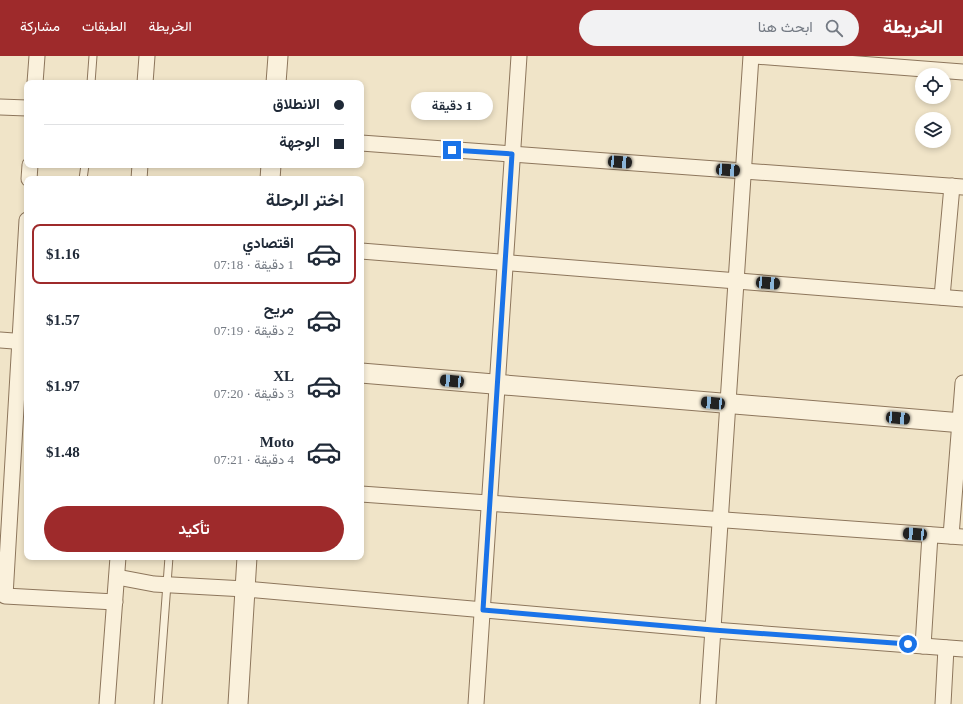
<!DOCTYPE html>
<html lang="ar">
<head>
<meta charset="utf-8">
<style>
	:root { --surface:#fff; --page:#f2f2f3; --text:#1f2937; --muted:#747a83; --line:#e0e1e3; --accent:#9e2a2b }
	body { margin:0; font-family:"Times New Roman",Vazirmatn,serif; background:var(--page); color:var(--text); direction:rtl; height:100vh; display:flex; flex-direction:column; font-size:15px; white-space:nowrap }
	* { box-sizing:border-box; margin:0 }
	p { font-size:13px; color:var(--muted) }
	.icon { flex:none; width:22px; height:22px; fill:none; stroke:currentColor; stroke-width:2; stroke-linecap:round; stroke-linejoin:round }
	.map { position:relative; flex:1; overflow:hidden; direction:ltr }
	.sheet { position:absolute; left:24px; top:120px; width:340px; height:384px; display:flex; flex-direction:column; background:var(--surface); border-radius:8px; box-shadow:0 2px 6px #0003; direction:rtl }
	.sheet>* { flex:none }
	.top-card { position:absolute; left:24px; top:24px; width:340px; height:88px; border-radius:8px; box-shadow:0 2px 6px #0003; direction:rtl; display:grid; align-content:center; height:88px; padding:0 20px; background:var(--surface) }
	.tools { position:absolute; left:915px; top:12px; display:grid; gap:8px }
	.tools a { display:grid; place-items:center; width:36px; height:36px; border-radius:50%; background:var(--surface); box-shadow:0 2px 6px #0003; font-size:20px }
	.end { position:absolute; width:18px; height:18px; margin:-9px; border:5px solid #1a73e8; background:#fff; box-shadow:0 0 0 2px #fff }
	.from { border-radius:50% }
	.bubble { position:absolute; height:28px; border-radius:14px; background:var(--surface); box-shadow:0 2px 6px #0003; font-size:13px; font-weight:600; line-height:28px; text-align:center; direction:rtl }
	.car { position:absolute; width:12px; height:24px; margin:-12px -6px; border-radius:5px; box-shadow:0 0 3px 1px #0007; background:linear-gradient(#222 24%,#8ab4d8 0 40%,#222 0 76%,#8ab4d8 0 86%,#222 0) }
	.top-card b { display:flex; align-items:center; gap:14px; height:38px; font-size:15px }
	.top-card b+b { border-top:1px solid var(--line) }
	.top-card i { width:10px; height:10px; background:var(--text) }
	ul { padding:0; list-style:none }
	li { display:flex; align-items:center; gap:12px; height:60px; margin:0 8px 6px; padding:0 12px; border:2px solid transparent; border-radius:8px }
	li div { flex:1 }
	li b { display:block; font-size:15px }
	li em { font-style:normal; font-weight:600 }
	li.on { border-color:var(--accent) }
	li>.icon { width:36px; height:36px; stroke-width:1.5 }
	h2 { padding:0 20px; font-size:18px; line-height:48px }
	.button { display:flex; gap:8px; margin-top:auto; padding:8px 20px }
	.button a { flex:1; height:46px; border-radius:24px; background:var(--accent); color:#fff; font-size:16px; font-weight:600; line-height:46px; text-align:center }
	header { display:flex; align-items:center; gap:24px; box-sizing:border-box; height:56px; padding:0 20px; background:var(--accent); color:#fff }
	header strong { font-size:19px }
	nav { display:flex; gap:22px; margin-inline-start:auto; font-size:14px }
	.search { width:280px; height:36px; background:var(--page); display:flex; align-items:center; gap:10px; box-sizing:border-box; padding:0 14px; border-radius:22px; color:var(--muted); font-size:15px }
	.map>svg:first-child { display:block }
	.lines { fill:none; stroke-linecap:round; stroke-linejoin:round }
	.service-casing { stroke:#8d765c; stroke-width:9 }
	.minor-casing { stroke:#8d765c; stroke-width:17 }
	.tertiary-casing { stroke:#8d765c; stroke-width:21 }
	.service { stroke:#faf1dc; stroke-width:7 }
	.minor { stroke:#faf1dc; stroke-width:15 }
	.tertiary { stroke:#faf1dc; stroke-width:19 }
	.route { stroke:#1a73e8; stroke-width:5 }
</style>
</head>
<body>
<header>
<strong>الخريطة</strong>
<div class="search"><svg class="icon" aria-label="search" viewBox="0 0 24 24"><circle cx="10" cy="10" r="6"/><path d="M15 15l6 6"/></svg>ابحث هنا</div>
<nav><a>الخريطة</a><a>الطبقات</a><a>مشاركة</a></nav>
</header>
<div class="map">
<svg width="963" height="648" viewBox="0 0 963 648">
	<rect width="100%" height="100%" fill="#f0e4c8"/>
	<g class="lines">
		<!-- service casing -->
		<g class="service-casing">
			<g id="service">
				<path d="M 91,27 L 93,0"/>
				<path d="M 83,123 L 85,109"/>
				<path d="M 158,648 L 169,501"/>
			</g>
		</g>
		<!-- minor casing -->
		<g class="minor-casing">
			<g id="minor">
				<path d="M 755,0 L 963,16"/>
				<path d="M 35,27 L 37,0"/>
				<path d="M 145,27 L 147,0"/>
				<path d="M 0,51 L 27,52"/>
				<path d="M 361,87 L 963,131"/>
				<path d="M 29,123 L 30,109"/>
				<path d="M 139,123 L 140,109"/>
				<path d="M 27,164 L 5,540 L 115,546"/>
				<path d="M 361,195 L 963,243"/>
				<path d="M 942,241 L 952,130"/>
				<path d="M 0,284 L 27,286"/>
				<path d="M 361,438 L 963,481"/>
				<path d="M 951,480 L 963,327"/>
				<path d="M 117,521 L 154,528 L 245,533 L 713,574 L 963,593"/>
				<path d="M 923,590 L 930,479"/>
				<path d="M 107,648 L 118,501"/>
				<path d="M 476,648 L 519,0"/>
				<path d="M 708,648 L 751,0"/>
				<path d="M 943,648 L 946,592"/>
			</g>
		</g>
		<!-- tertiary casing -->
		<g class="tertiary-casing">
			<g id="tertiary">
				<path d="M 276,27 L 278,0"/>
				<path d="M 270,123 L 271,109"/>
				<path d="M 361,317 L 963,367"/>
				<path d="M 238,648 L 247,501"/>
			</g>
		</g>
		<!-- service -->
		<use href="#service" class="service"/>
		<!-- minor -->
		<use href="#minor" class="minor"/>
		<!-- tertiary -->
		<use href="#tertiary" class="tertiary"/>
	</g>
	<g class="lines">
		<!-- route -->
		<path class="route" d="M 452,94 L 512,98 L 483,554 L 713,574 L 908,588"/>
	</g>
</svg>
<div class="tools">
<a><svg class="icon" aria-label="locate" viewBox="0 0 24 24"><circle cx="12" cy="12" r="6"/><path d="M12 2v4M12 18v4M2 12h4M18 12h4"/></svg></a>
<a><svg class="icon" aria-label="layers" viewBox="0 0 24 24"><path d="M12 4l9 5-9 5-9-5zM3 14l9 5 9-5"/></svg></a>
</div>
<i class="end from" style="left:908px;top:588px"></i>
<i class="end" style="left:452px;top:94px"></i>
<div class="bubble" style="left:411px;top:36px;width:82px">1 دقيقة</div>
<i class="car" style="left:620px;top:106px;rotate:94deg"></i>
<i class="car" style="left:728px;top:114px;rotate:94deg"></i>
<i class="car" style="left:768px;top:227px;rotate:94deg"></i>
<i class="car" style="left:452px;top:325px;rotate:275deg"></i>
<i class="car" style="left:713px;top:347px;rotate:275deg"></i>
<i class="car" style="left:898px;top:362px;rotate:95deg"></i>
<i class="car" style="left:915px;top:478px;rotate:274deg"></i>
<div class="top-card">
<b><i class="from"></i>الانطلاق</b>
<b><i></i>الوجهة</b>
</div>
<section class="sheet">
<h2>اختر الرحلة</h2>
<ul>
<li class="on"><svg class="icon" aria-label="car" viewBox="0 0 24 24"><path d="M5 17H2v-5l4-1 3-4h7l3 4 3 1v5h-3M9 17h6M6 11h13"/><circle cx="7" cy="17" r="2"/><circle cx="17" cy="17" r="2"/></svg><div><b>اقتصادي</b><p>1 دقيقة · 07:18</p></div><em>$1.16</em></li>
<li><svg class="icon" aria-label="car" viewBox="0 0 24 24"><path d="M5 17H2v-5l4-1 3-4h7l3 4 3 1v5h-3M9 17h6M6 11h13"/><circle cx="7" cy="17" r="2"/><circle cx="17" cy="17" r="2"/></svg><div><b>مريح</b><p>2 دقيقة · 07:19</p></div><em>$1.57</em></li>
<li><svg class="icon" aria-label="car" viewBox="0 0 24 24"><path d="M5 17H2v-5l4-1 3-4h7l3 4 3 1v5h-3M9 17h6M6 11h13"/><circle cx="7" cy="17" r="2"/><circle cx="17" cy="17" r="2"/></svg><div><b>XL</b><p>3 دقيقة · 07:20</p></div><em>$1.97</em></li>
<li><svg class="icon" aria-label="car" viewBox="0 0 24 24"><path d="M5 17H2v-5l4-1 3-4h7l3 4 3 1v5h-3M9 17h6M6 11h13"/><circle cx="7" cy="17" r="2"/><circle cx="17" cy="17" r="2"/></svg><div><b>Moto</b><p>4 دقيقة · 07:21</p></div><em>$1.48</em></li>
</ul>
<div class="button"><a>تأكيد</a></div>
</section>
</div>
</body>
</html>
